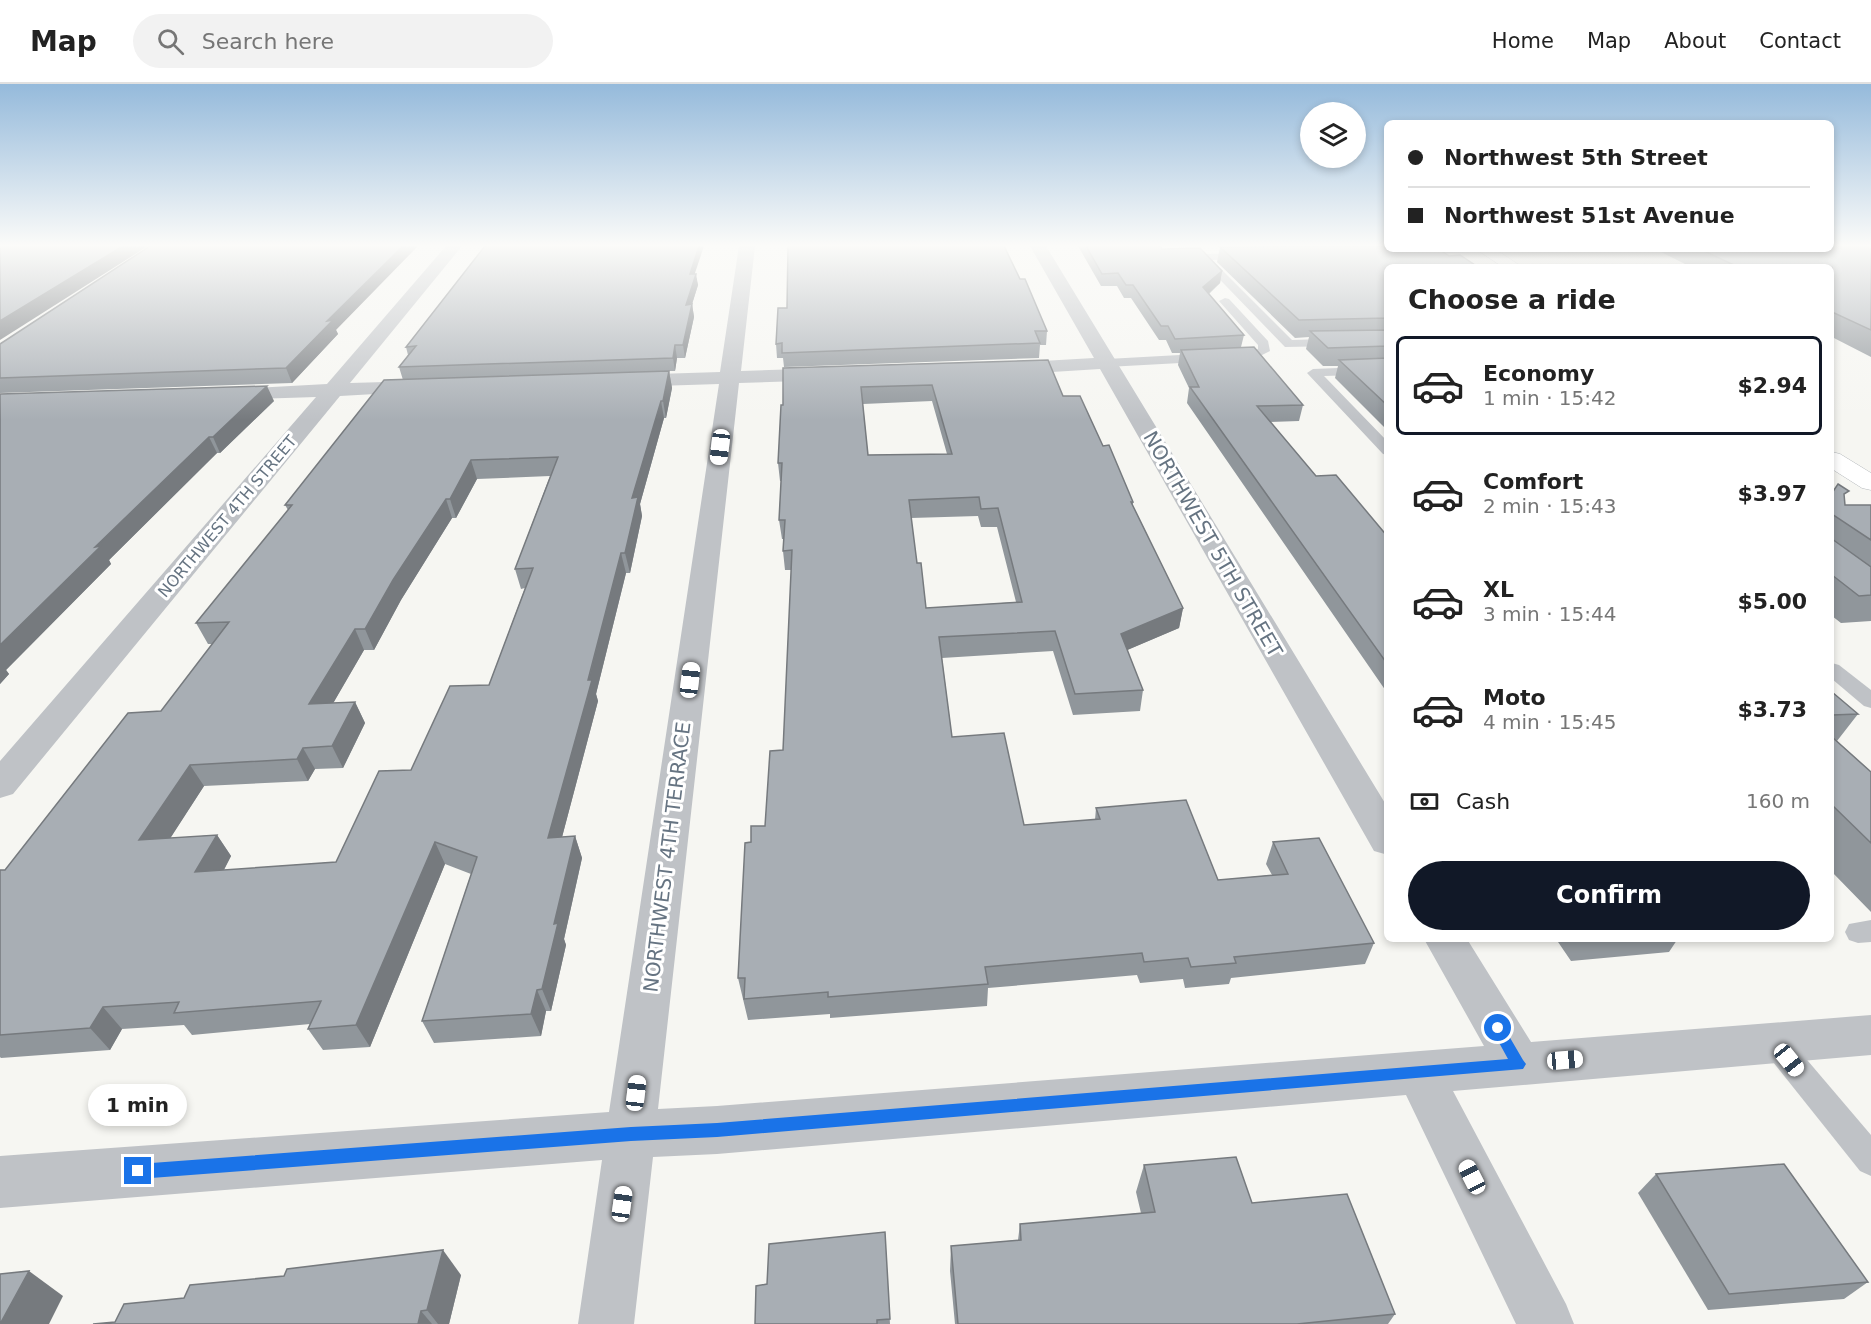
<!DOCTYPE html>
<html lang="en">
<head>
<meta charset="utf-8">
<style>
	:root { --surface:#fff; --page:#f2f2f2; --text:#222; --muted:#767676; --line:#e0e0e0; --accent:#111827 }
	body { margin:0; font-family:"DejaVu Sans",sans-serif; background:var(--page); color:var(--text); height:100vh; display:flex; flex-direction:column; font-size:22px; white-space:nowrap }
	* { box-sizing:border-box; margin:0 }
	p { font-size:20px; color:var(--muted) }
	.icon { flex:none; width:33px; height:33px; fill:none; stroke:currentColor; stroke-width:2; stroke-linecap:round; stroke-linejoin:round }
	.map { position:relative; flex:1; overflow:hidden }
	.details { position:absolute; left:1384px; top:180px; width:450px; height:678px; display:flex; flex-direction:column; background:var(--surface); border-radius:9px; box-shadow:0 3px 9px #0003 }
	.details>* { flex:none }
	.top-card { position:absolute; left:1384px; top:36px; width:450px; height:132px; border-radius:9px; box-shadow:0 3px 9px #0003; display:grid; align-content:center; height:132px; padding:0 24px; background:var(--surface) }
	.tools { position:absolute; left:1300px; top:18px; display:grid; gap:12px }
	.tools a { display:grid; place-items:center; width:66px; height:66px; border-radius:50%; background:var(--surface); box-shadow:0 3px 9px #0003; font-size:30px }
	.end { position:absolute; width:27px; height:27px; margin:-14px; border:8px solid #1a73e8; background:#fff; box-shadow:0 0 0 3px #fff }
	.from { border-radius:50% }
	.bubble { position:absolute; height:42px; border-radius:21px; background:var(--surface); box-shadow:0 3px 9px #0003; font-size:20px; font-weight:800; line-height:42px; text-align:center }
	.car { position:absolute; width:18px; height:36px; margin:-18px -9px; border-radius:8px; box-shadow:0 0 4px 2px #0007; background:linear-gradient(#fff 24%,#345 0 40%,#fff 0 76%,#345 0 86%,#fff 0) }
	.top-card b { display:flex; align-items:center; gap:21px; height:57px; font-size:22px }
	.top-card b+b { border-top:2px solid var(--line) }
	.top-card i { width:15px; height:15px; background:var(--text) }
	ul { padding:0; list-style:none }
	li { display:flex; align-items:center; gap:18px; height:99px; margin:0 12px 9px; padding:0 12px; border:3px solid transparent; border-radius:9px }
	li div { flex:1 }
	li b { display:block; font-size:22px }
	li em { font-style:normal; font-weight:800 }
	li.on { border-color:var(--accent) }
	li>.icon { width:54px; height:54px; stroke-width:1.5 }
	h2 { padding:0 24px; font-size:27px; line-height:72px }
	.pay { display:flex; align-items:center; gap:15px; height:66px; padding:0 24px; font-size:22px }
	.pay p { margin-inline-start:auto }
	.action { display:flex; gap:12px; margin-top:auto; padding:12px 24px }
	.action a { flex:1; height:69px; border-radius:36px; background:var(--accent); color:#fff; font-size:24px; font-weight:800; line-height:69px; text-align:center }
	header { display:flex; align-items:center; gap:36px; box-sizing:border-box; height:84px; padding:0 30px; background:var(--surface); border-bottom:2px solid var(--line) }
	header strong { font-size:28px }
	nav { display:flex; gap:33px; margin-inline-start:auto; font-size:21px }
	.search { width:420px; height:54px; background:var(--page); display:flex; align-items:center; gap:15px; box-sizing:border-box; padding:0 21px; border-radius:33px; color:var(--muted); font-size:22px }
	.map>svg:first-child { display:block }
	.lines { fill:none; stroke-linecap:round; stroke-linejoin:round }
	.secondary-casing { stroke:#b4b8bc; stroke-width:1 }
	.lane { fill:#bfc2c6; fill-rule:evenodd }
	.street { fill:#bfc2c6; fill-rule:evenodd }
	.secondary { fill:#fff; fill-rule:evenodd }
	.wall { fill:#90969b; fill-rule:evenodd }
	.shaded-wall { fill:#767a7e }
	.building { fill:#a8aeb4; stroke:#767a7e; stroke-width:1.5; fill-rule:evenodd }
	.route { fill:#1a73e8 }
	.labels { text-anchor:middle; stroke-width:6; stroke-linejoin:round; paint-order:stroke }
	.far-street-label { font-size:16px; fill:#667482; stroke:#fff }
	.street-label { font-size:20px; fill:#667482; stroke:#fff }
</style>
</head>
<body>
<header>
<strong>Map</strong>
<div class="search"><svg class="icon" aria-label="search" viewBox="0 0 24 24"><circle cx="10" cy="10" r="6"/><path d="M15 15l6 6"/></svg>Search here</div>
<nav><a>Home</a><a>Map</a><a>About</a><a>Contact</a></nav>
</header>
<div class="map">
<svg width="1871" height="1240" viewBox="0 0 1871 1240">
	<rect width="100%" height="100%" fill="#f6f6f2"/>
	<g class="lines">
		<!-- secondary casing -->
		<g class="secondary-casing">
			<g id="secondary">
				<path d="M 1476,165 L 1495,165 L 1522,183 L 1503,183 Z"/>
				<path d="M 1832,368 L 1840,370 L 1871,389 L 1871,406 L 1862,404 L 1832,385 Z"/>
			</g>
		</g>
		<!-- lane -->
		<g class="lane">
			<path d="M 1408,165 L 1481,165 L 1476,168 L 1412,170 L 1408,169 Z"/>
			<path d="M 1246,169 L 1251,172 L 1250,174 L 1212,176 L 1292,256 L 1388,253 L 1388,261 L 1285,263 L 1198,173 L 1203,170 Z"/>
			<path d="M 1225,214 L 1229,215 L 1268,257 L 1270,267 L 1254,275 L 1107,283 L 1101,279 L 1107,275 L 1252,267 L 1258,265 L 1258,261 L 1219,217 Z"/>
			<path d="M 1388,282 L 1388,290 L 1324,292 L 1388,358 L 1388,371 L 1383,370 L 1307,289 L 1313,285 Z"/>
			<path d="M 1832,579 L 1839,581 L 1871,606 L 1871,624 L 1864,622 L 1832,595 Z"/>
			<path d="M 1871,836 L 1871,858 L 1858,859 L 1849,856 L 1845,848 L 1849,840 Z"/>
			<path d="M 1775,946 L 1785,950 L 1871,1051 L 1871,1092 L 1860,1087 L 1765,968 L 1760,959 L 1765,950 Z"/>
		</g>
		<!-- street -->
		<g class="street">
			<path d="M 446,162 L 462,162 L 350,299 L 421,297 L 428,299 L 431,303 L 428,307 L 340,312 L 13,710 L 0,714 L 0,677 L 316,313 L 227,316 L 220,314 L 216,310 L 220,306 L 327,300 Z"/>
			<path d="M 739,162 L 755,162 L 741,287 L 829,284 L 836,286 L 839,290 L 836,294 L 829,296 L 739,299 L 658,1025 L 717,1022 L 1484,962 L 1424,855 L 1467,855 L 1531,958 L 1871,931 L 1871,971 L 1453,1007 L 1566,1220 L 1574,1240 L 1516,1240 L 1406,1011 L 717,1070 L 653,1073 L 634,1240 L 578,1240 L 602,1076 L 0,1124 L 0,1072 L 609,1028 L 719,300 L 625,303 L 618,301 L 615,297 L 618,293 L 625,291 L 720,288 Z"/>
			<path d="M 1030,162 L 1046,162 L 1388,724 L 1388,771 L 1374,767 L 1100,285 L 1006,291 L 999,289 L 996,285 L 999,281 L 1006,279 L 1094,274 Z"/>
		</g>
		<!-- secondary -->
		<use href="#secondary" class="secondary"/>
	</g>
	<!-- wall -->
	<g class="wall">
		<path d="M 1078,162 L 1160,162 L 1162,165 L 1222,187 L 1220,199 L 1209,210 L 1244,251 L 1241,263 L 1303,321 L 1299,337 L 1270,338 L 1316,392 L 1388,453 L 1388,610 L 1187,319 L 1189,304 L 1178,281 L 1180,269 L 1172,269 L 1166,256 L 1159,256 L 1131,214 L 1124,214 L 1117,202 L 1101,202 Z"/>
		<path d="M 1871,162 L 1871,273 L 1832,253 L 1832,183 L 1691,183 L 1655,165 L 1832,165 Z"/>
		<path d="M 1220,163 L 1388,183 L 1388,347 L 1335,294 L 1338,282 L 1323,282 L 1306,265 L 1309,253 L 1295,254 L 1217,178 Z"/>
		<path d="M 695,190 L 698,201 L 692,220 L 694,233 L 685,274 L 677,274 L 675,287 L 669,287 L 672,304 L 666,334 L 664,334 L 640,420 L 642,432 L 630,489 L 626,489 L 596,610 L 598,617 L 562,753 L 575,752 L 582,774 L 564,855 L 566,861 L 551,927 L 546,927 L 541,952 L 434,959 L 422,937 L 471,790 L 445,780 L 370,963 L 323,966 L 308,945 L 310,940 L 192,951 L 184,941 L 122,945 L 110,966 L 1,974 L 0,973 L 0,786 L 5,786 L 161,627 L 213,560 L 208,560 L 196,539 L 288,426 L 285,421 L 403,296 L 399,283 L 408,271 L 406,263 ZM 550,392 L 515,485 L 521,505 L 525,504 L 489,601 L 411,686 L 336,778 L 224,786 L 231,772 L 217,751 L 170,754 L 204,702 L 308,697 L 315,685 L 343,684 L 365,639 L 355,618 L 333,619 L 364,566 L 374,566 L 401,516 L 452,434 L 456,434 L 477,395 Z"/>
		<path d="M 1020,195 L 1047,247 L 1046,261 L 1040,261 L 1039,274 L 784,283 L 783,274 L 777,274 L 776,260 Z"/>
		<path d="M 336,246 L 338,250 L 292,299 L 0,309 L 0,260 Z"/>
		<path d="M 783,284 L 1063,312 L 1103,362 L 1133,418 L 1133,422 L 1183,524 L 1179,544 L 1127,566 L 1143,606 L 1140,627 L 1073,631 L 1053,567 L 942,574 L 952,653 L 1024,741 L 1095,736 L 1096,724 L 1218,796 L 1272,791 L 1266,780 L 1273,758 L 1374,859 L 1365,880 L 1231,894 L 1229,900 L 1185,904 L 1183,895 L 1140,899 L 1137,891 L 988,904 L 987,922 L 830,934 L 830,930 L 748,936 L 738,894 L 751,758 L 765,742 L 783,666 L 792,486 L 785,486 L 783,467 L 784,455 L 782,455 L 779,436 L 781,397 L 780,397 L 778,379 L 783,321 ZM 932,317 L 947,370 L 868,371 L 863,320 ZM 978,432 L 981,443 L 997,443 L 1016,518 L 926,524 L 917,479 L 911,434 Z"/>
		<path d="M 0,310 L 274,317 L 220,369 L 217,369 L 109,476 L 111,480 L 6,586 L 9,590 L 0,600 Z"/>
		<path d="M 1832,409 L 1844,415 L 1845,421 L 1871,421 L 1871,537 L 1841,539 L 1832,532 Z"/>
		<path d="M 1832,608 L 1858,630 L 1837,657 L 1871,688 L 1871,828 L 1832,788 Z"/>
		<path d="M 1556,855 L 1689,855 L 1677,856 L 1669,868 L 1571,877 Z"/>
		<path d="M 1144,1081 L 1252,1119 L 1395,1230 L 1388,1240 L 955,1240 L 950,1187 L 951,1162 L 1018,1156 L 1020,1140 L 1141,1129 L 1136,1108 Z"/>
		<path d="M 1656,1090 L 1868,1198 L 1844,1215 L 1708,1226 L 1638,1109 Z"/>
		<path d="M 885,1148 L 890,1240 L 755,1240 L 767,1200 Z"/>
		<path d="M 461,1191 L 449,1240 L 93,1240 L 115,1238 Z"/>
	</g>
	<!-- shaded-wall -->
	<g class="shaded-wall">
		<path d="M 123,162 L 148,162 L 0,256 L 0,237 Z"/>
		<path d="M 403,162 L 418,162 L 336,246 L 338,250 L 292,299 L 286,284 L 327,237 Z"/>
		<path d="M 699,162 L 704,162 L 691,201 L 690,190 Z"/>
		<path d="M 1222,187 L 1220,199 L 1201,216 L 1203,203 Z"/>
		<path d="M 696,190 L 698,201 L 688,233 L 686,221 Z"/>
		<path d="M 692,220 L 694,233 L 685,274 L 683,261 Z"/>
		<path d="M 675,261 L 677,274 L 675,287 L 673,274 Z"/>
		<path d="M 669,287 L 672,304 L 666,334 L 663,317 Z"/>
		<path d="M 267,302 L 274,317 L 220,369 L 213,353 Z"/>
		<path d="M 661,317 L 664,334 L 640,420 L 642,432 L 630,489 L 625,469 L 632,414 Z"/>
		<path d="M 209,353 L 217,369 L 109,476 L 111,480 L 6,586 L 9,590 L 0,600 L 0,561 L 95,463 Z"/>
		<path d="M 471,376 L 477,395 L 456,434 L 450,415 Z"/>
		<path d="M 446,415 L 452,434 L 401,516 L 374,566 L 365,545 L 393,496 Z"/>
		<path d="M 621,469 L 626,489 L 596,610 L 598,617 L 556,776 L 548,754 Z"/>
		<path d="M 1183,524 L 1179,544 L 1118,570 L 1121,550 Z"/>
		<path d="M 355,545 L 364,566 L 320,642 L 309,620 Z"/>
		<path d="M 355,618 L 365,639 L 343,684 L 332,662 Z"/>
		<path d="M 303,664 L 315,685 L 308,697 L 297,675 Z"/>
		<path d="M 190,681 L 204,702 L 155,778 L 139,756 Z"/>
		<path d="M 217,751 L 231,772 L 211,810 L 195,788 Z"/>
		<path d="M 575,752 L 582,774 L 564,855 L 566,861 L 551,927 L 542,905 L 554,840 Z"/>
		<path d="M 435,758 L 445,780 L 370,963 L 356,941 Z"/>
		<path d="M 537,906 L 546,927 L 541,952 L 531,930 Z"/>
		<path d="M 103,923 L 122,945 L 110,966 L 90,944 Z"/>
		<path d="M 443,1166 L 461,1191 L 449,1240 L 438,1240 L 427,1226 Z"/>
		<path d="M 29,1187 L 63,1212 L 49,1240 L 0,1240 Z"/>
		<path d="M 421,1227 L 432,1240 L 418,1240 Z"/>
	</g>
	<!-- building -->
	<g class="building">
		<path d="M 0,162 L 123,162 L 0,237 Z"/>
		<path d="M 150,162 L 403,162 L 327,237 L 333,236 L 286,284 L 0,294 L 0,260 Z"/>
		<path d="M 485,162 L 699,162 L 690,190 L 696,190 L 686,221 L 692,220 L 683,261 L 675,261 L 673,274 L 399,283 L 416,262 L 406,263 Z"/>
		<path d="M 788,162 L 1004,162 L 1020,195 L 1025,195 L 1047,247 L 1035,247 L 1040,259 L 782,269 L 782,259 L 776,260 L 778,224 L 787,224 Z"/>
		<path d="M 1086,162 L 1160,162 L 1162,165 L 1200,164 L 1222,187 L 1203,203 L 1244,251 L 1175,255 L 1168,242 L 1161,242 L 1133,201 L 1126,201 L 1118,189 L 1102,190 Z"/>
		<path d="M 1388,162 L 1388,165 L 1439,165 L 1449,172 L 1460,171 L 1478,183 L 1388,183 L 1388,234 L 1299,236 L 1220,163 Z"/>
		<path d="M 1832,162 L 1871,162 L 1871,246 L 1832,228 L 1832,183 L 1738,183 L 1700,165 L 1832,165 Z"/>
		<path d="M 1388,246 L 1388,262 L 1328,264 L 1310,247 Z"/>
		<path d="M 1254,263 L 1303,321 L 1257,322 L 1316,392 L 1336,391 L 1388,453 L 1388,581 L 1190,303 L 1199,303 L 1181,266 Z"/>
		<path d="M 1388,274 L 1388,322 L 1339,276 Z"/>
		<path d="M 1048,276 L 1063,312 L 1080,312 L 1103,362 L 1109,361 L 1133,418 L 1131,418 L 1183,524 L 1121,550 L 1143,606 L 1075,610 L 1055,547 L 939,553 L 952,653 L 1004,649 L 1024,741 L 1100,735 L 1096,724 L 1186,716 L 1218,796 L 1288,790 L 1273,758 L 1319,754 L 1374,859 L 1234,873 L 1236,879 L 1191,883 L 1188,874 L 1144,878 L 1142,869 L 985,883 L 988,900 L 828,913 L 828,908 L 744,915 L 745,894 L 738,894 L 745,759 L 751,758 L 751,742 L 765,742 L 770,667 L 783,666 L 792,466 L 783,467 L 785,436 L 779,436 L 782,379 L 778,379 L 781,321 L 783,321 L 783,284 ZM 932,301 L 952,370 L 868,371 L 861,303 ZM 979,413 L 981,425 L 998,424 L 1022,518 L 926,524 L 921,479 L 917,479 L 909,416 Z"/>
		<path d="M 669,287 L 663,317 L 661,317 L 632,414 L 638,413 L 625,469 L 621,469 L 588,596 L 592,596 L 548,754 L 575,752 L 554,840 L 558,839 L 542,905 L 537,906 L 531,930 L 422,937 L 477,773 L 435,758 L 356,941 L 308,945 L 321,917 L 174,929 L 179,918 L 103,923 L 90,944 L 0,951 L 0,786 L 5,786 L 128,629 L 161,627 L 229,538 L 196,539 L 292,421 L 285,421 L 384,296 ZM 558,373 L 515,485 L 533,484 L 489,601 L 450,602 L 411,686 L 379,687 L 336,778 L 195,788 L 217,751 L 139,756 L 190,681 L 297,675 L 303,664 L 332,662 L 355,618 L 309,620 L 355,545 L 365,545 L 393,496 L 446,415 L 450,415 L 471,376 Z"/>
		<path d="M 267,302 L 213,353 L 209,353 L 95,463 L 101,462 L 0,561 L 0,310 Z"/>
		<path d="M 1838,400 L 1849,407 L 1844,410 L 1845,421 L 1871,421 L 1871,456 L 1832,430 L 1832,409 Z"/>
		<path d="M 1832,455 L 1871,483 L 1871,511 L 1859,512 L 1832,491 Z"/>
		<path d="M 1832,608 L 1858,630 L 1832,631 Z"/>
		<path d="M 1832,653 L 1871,688 L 1871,759 L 1832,721 Z"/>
		<path d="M 1582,855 L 1608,855 L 1584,857 Z"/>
		<path d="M 1236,1073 L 1252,1119 L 1347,1110 L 1395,1230 L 1297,1240 L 958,1240 L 951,1162 L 1021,1156 L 1020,1140 L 1155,1128 L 1144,1081 Z"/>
		<path d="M 1784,1080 L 1868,1198 L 1729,1210 L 1656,1090 Z"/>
		<path d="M 885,1148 L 890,1235 L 877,1236 L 877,1240 L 755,1240 L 756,1202 L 767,1200 L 769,1160 Z"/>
		<path d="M 443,1166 L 427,1226 L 421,1227 L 418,1240 L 93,1240 L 115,1238 L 124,1220 L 184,1214 L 190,1201 L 284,1192 L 287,1185 Z"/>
		<path d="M 29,1187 L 0,1240 L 0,1190 Z"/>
	</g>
	<!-- sky -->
	<linearGradient id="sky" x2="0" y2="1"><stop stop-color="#95badb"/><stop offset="0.48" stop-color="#fbfbf9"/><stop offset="1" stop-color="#fbfbf9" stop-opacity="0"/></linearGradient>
	<rect width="1871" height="336" fill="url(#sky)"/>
	<!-- route -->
	<path class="route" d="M 1498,938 L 1502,940 L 1523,976 L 1526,980 L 1523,985 L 717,1053 L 631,1057 L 138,1095 L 133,1093 L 130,1087 L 133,1082 L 138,1080 L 631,1043 L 717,1039 L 1508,975 L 1491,944 L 1493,940 Z"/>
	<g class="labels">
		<!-- far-street labels -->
		<g class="far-street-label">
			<text transform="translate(227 432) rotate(-50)" y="6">NORTHWEST 4TH STREET</text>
		</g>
		<!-- street labels -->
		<g class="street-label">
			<text transform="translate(1213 460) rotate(60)" y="7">NORTHWEST 5TH STREET</text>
			<text transform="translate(667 773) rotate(-83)" y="7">NORTHWEST 4TH TERRACE</text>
		</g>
	</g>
</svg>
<div class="tools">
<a><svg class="icon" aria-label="layers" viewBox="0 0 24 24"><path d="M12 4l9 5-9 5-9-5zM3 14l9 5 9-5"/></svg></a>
</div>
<i class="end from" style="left:1498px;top:944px"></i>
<i class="end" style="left:138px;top:1087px"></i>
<div class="bubble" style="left:88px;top:1000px;width:99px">1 min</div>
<i class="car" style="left:720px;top:363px;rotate:187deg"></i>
<i class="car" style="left:690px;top:596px;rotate:7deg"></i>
<i class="car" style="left:1565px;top:976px;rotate:85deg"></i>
<i class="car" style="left:1789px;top:976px;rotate:141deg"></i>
<i class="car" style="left:636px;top:1009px;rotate:7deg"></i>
<i class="car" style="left:1472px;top:1093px;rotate:333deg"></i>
<i class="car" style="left:622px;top:1120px;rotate:8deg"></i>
<div class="top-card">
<b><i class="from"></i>Northwest 5th Street</b>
<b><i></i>Northwest 51st Avenue</b>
</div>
<section class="details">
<h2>Choose a ride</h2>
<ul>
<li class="on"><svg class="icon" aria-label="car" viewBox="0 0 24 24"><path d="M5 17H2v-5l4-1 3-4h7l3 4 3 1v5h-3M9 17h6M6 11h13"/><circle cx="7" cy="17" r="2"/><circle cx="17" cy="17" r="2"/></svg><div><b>Economy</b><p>1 min · 15:42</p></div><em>$2.94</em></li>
<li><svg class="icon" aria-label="car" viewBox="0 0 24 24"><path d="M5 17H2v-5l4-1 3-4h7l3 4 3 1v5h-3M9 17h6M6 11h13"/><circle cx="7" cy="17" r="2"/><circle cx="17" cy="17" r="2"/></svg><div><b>Comfort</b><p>2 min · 15:43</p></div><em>$3.97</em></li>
<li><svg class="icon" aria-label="car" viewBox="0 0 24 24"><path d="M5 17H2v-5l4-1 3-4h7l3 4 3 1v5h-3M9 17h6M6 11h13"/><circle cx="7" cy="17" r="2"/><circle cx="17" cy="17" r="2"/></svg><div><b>XL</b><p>3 min · 15:44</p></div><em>$5.00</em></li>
<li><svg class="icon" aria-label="car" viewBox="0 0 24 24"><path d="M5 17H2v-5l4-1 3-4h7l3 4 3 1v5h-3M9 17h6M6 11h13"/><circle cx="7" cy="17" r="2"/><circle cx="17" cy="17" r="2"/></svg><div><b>Moto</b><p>4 min · 15:45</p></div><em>$3.73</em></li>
</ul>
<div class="pay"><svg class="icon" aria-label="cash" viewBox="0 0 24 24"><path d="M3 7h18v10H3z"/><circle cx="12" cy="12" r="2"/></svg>Cash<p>160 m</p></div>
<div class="action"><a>Confirm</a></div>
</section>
</div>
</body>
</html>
